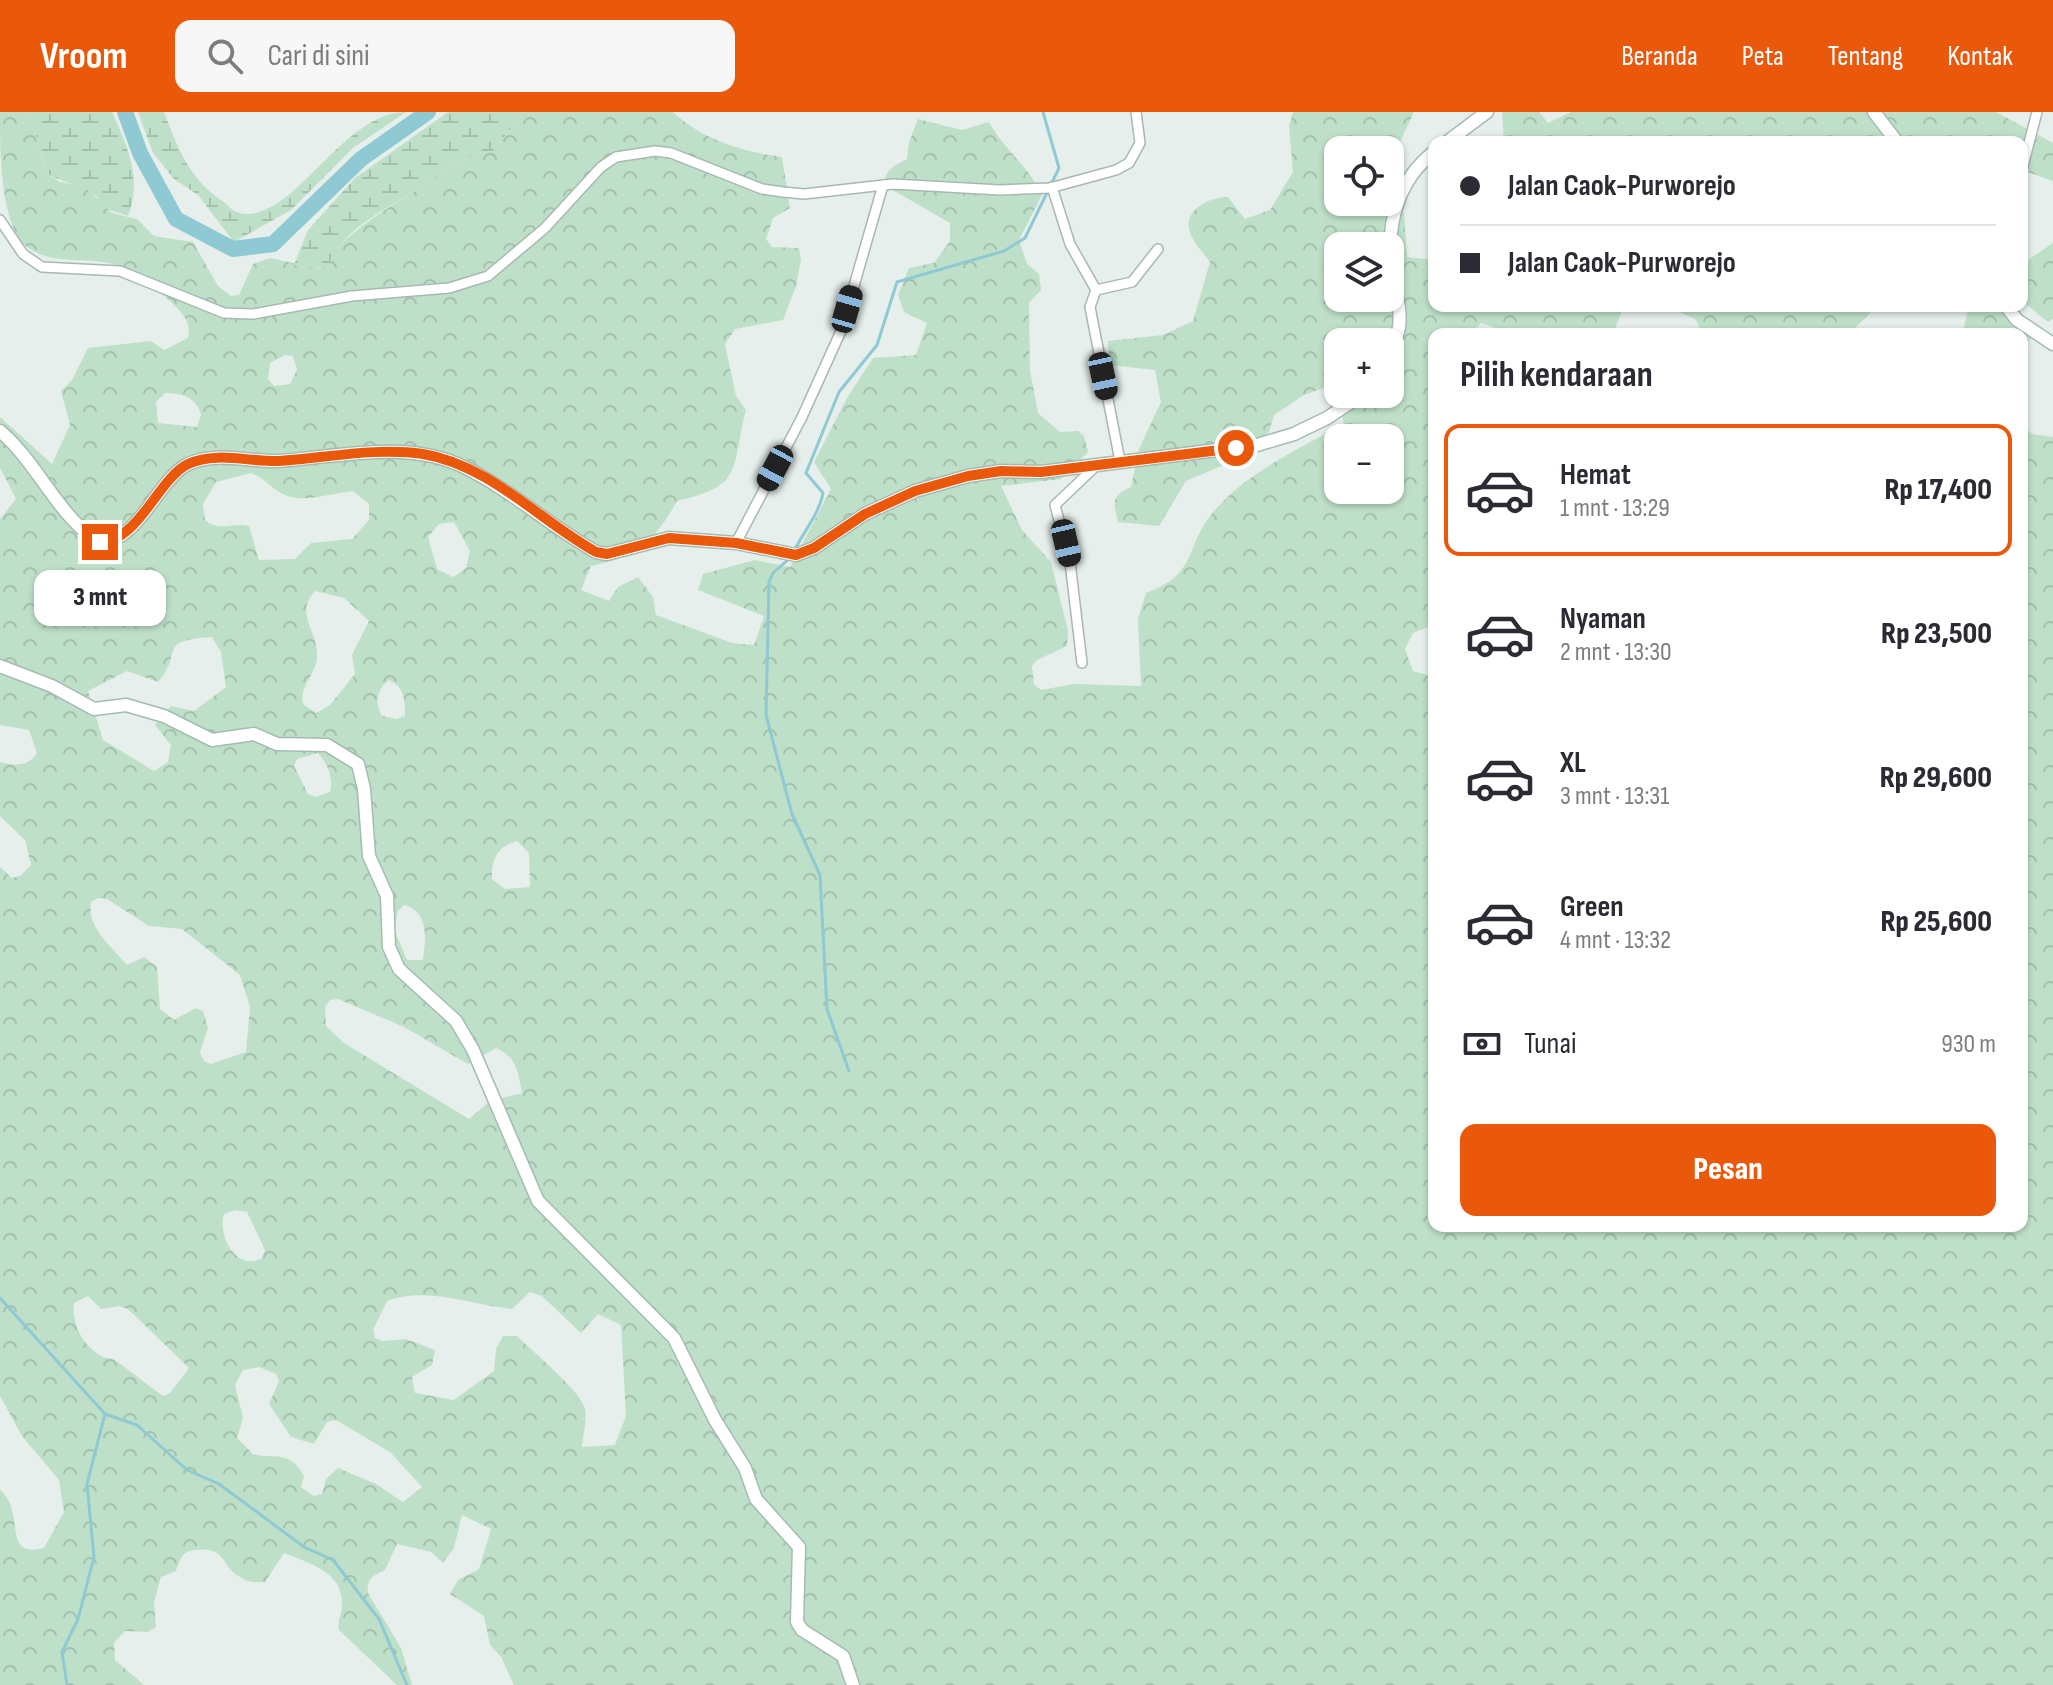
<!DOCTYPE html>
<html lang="id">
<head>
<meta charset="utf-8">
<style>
	:root { --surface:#fff; --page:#f7f7f7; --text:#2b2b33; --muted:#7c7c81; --line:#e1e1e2; --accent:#ea580c }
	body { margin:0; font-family:"Sofia Sans Condensed",sans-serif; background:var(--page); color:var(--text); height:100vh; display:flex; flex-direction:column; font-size:30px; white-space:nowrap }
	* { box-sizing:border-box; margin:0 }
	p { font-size:26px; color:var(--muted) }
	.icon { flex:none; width:44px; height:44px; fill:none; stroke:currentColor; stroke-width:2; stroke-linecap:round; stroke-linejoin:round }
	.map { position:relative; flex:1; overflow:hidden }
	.details { position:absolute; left:1428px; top:216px; width:600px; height:904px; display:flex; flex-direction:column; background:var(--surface); border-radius:16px; box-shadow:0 2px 6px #0004 }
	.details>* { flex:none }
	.guide { position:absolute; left:1428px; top:24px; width:600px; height:176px; border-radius:16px; box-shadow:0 2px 6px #0004; display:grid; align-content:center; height:176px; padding:0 32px; background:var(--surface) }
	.fabs { position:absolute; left:1324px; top:24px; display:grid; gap:16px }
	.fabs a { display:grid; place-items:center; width:80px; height:80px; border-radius:16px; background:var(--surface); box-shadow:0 2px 6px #0004; font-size:40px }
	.end { position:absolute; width:36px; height:36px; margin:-18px; border:10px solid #ea580c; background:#fff; box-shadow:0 0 0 4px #fff }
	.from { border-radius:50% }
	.bubble { position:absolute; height:56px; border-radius:16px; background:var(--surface); box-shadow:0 2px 6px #0004; font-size:26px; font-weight:800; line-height:56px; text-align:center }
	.car { position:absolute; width:24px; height:48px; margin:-24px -12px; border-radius:10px; box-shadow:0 0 6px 2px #0007; background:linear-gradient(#222 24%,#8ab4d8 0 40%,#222 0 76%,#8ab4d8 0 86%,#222 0) }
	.guide b { display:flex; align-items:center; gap:28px; height:76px; font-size:30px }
	.guide b+b { border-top:2px solid var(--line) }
	.guide i { width:20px; height:20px; background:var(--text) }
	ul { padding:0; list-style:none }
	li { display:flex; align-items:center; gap:24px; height:132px; margin:0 16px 12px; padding:0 16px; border:4px solid transparent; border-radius:16px }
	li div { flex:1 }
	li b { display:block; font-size:30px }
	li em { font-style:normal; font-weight:800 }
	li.selected { border-color:var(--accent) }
	li>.icon { width:72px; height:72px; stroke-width:1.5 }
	h2 { padding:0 32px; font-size:36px; line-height:96px }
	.pay { display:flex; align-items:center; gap:20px; height:88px; padding:0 32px; font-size:30px }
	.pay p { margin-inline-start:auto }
	.cta { display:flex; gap:16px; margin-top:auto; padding:16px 32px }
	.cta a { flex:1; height:92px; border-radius:16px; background:var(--accent); color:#fff; font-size:32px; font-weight:800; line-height:92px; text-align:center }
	header { display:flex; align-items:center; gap:48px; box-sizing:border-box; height:112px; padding:0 40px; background:var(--accent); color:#fff }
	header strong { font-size:38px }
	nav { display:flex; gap:44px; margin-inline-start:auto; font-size:28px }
	.search { width:560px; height:72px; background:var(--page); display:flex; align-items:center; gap:20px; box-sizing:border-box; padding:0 28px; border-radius:16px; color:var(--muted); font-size:30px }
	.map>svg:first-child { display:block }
	.forest { fill:url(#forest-crowns); fill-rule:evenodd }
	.wetland { fill:url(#wetland-marsh) }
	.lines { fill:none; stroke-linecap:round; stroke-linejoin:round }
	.stream { stroke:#8ec9d4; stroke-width:3 }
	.river { stroke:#8ec9d4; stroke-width:16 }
	.street-casing { stroke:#a8b8b2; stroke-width:12 }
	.secondary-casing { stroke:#a4bbb3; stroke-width:15 }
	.street { stroke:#fff; stroke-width:9 }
	.secondary { stroke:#fff; stroke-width:12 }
	.route { stroke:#ea580c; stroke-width:10 }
</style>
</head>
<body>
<header>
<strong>Vroom</strong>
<div class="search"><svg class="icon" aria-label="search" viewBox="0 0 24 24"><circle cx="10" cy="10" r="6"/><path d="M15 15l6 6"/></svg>Cari di sini</div>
<nav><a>Beranda</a><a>Peta</a><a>Tentang</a><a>Kontak</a></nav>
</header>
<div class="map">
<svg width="2053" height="1573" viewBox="0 0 2053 1573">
	<defs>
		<pattern id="forest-crowns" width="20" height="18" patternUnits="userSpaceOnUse" patternTransform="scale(2)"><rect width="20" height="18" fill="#bfe0c8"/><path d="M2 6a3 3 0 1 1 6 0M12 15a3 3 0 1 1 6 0" fill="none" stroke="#a4c1ad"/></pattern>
		<pattern id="wetland-marsh" width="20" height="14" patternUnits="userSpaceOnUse" patternTransform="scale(2)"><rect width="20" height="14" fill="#bfe0c8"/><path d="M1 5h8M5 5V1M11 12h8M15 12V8" fill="none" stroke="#a4c1ad"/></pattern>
	</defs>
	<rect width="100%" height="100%" fill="#e6efeb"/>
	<!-- forest -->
	<g class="forest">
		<path d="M 0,0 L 29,0 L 46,61 L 60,70 L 86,75 L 112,101 L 137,107 L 154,124 L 193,130 L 218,174 L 231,184 L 239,183 L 253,152 L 270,146 L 319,157 C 352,117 374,105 416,78 C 441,62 461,43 493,39 L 524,0 L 673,0 C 701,27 743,40 782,45 L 790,96 L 773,106 L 766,127 L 772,135 L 799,136 L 801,148 L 796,174 L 783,208 L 735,217 L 725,232 L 736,284 L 746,298 C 731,355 745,374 677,389 C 656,428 635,445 591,454 L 581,478 L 609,489 L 618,475 L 638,465 L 653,485 L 656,503 L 732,531 L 754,533 L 764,504 L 698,478 L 703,462 L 755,448 L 790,455 L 831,377 L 814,350 L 847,286 L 873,246 L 916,243 L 927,211 L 904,200 L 898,183 L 909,156 L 934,151 L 950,129 L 950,111 L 884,73 C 886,57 893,54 907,47 L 909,30 L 918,7 L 962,18 L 989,10 C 1005,39 1030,56 1042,83 L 1019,128 L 1027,152 L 1039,162 L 1041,178 L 1029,191 L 1030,258 L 1038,301 L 1060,320 L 1078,319 L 1084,324 L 1088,340 L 1061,367 L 1001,374 L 1022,418 L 1051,450 L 1068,519 L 1067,534 L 1037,548 L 1032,554 L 1034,572 L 1041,578 L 1074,572 L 1141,574 L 1138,507 L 1146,481 C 1200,462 1184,432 1215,398 C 1250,359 1298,337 1344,312 L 1334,272 L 1304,283 L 1274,303 L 1269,320 L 1231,350 L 1186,369 L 1159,414 L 1118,410 C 1113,390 1111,384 1131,375 L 1139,337 L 1161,290 L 1155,258 L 1110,253 L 1108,229 L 1163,223 L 1193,209 L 1210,150 C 1204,142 1195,132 1191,123 C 1180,99 1209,85 1228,85 L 1245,107 L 1270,98 L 1293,60 L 1289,14 L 1293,0 L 1414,0 L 1390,51 L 1390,38 L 1338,38 L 1338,90 L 1380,90 L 1404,101 L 1407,145 L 1434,148 L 1434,194 L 1624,194 L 1613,222 L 1513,222 L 1481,211 L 1471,222 L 1434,222 L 1434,513 L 1413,521 L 1405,537 L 1413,559 L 1434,565 L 1434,1114 L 2022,1114 L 2022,312 L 2032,322 L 2053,325 L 2053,1573 L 514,1573 L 501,1545 L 490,1533 L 484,1504 L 450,1482 L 458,1468 L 479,1457 L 491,1417 L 462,1403 L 454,1436 L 443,1451 L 431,1440 L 397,1432 L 385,1458 C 373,1464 366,1466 368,1481 L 401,1536 L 412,1573 L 397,1573 L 339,1518 C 337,1509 342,1502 342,1493 C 343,1459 310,1452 284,1441 L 265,1470 C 255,1470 249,1471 240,1465 C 220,1454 227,1434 195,1438 C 182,1439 180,1447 176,1459 L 161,1465 L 154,1490 L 156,1515 L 148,1520 L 125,1519 L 114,1531 L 115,1548 L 144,1573 L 0,1573 L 0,1378 C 27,1400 0,1447 44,1436 L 64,1400 L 59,1368 L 22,1324 L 0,1284 L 0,755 L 12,766 L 20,764 L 31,753 L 25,728 L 0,704 L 0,650 C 15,653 27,656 37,641 L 29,618 L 0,613 L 0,407 L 16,387 L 0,356 L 0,305 L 52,352 L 70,313 L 61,279 L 72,268 L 88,236 L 151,229 L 164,238 L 188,226 C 192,210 182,201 171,190 C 153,174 135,156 109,151 C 80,145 46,154 21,130 C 0,99 0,40 0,0 ZM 1338,134 L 1390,134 L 1390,186 L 1338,186 ZM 1338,230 L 1390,230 L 1390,282 L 1338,282 ZM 285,243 L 293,244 L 297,258 L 290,272 L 274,274 L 268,267 L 270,251 ZM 165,281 C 181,281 197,285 201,303 L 197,315 L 158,311 L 156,290 ZM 1338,326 L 1390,326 L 1390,378 L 1338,378 ZM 251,361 C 266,367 270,376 283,382 C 301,392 333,381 353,379 L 369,392 L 369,408 L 352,427 L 311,431 L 295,447 L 259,448 L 249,414 C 232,410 220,421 205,408 L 203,392 L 216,370 ZM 454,410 L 470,439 L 466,456 L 453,465 L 437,457 L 428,425 L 439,412 ZM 315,479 L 344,486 L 369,509 L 352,543 L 355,562 L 330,593 L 316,601 L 303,592 C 299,573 317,562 317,544 C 318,519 294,501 315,479 ZM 212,525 L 221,540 L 226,575 L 194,599 L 171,594 L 155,613 L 171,633 L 168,650 L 154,659 L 103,628 L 88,579 L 127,559 L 158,570 C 185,540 154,529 212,525 ZM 389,568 C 405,576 405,588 405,604 L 397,607 L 382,604 C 374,591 377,577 389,568 ZM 318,641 C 327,650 334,667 330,680 L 316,685 L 308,682 L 294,654 L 297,647 ZM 517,729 L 529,741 L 530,775 L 505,777 L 492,767 C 491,747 498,734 517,729 ZM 98,786 L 107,787 L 149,814 L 182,817 L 240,863 L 250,895 L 246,940 L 211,952 L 204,949 L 200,941 L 208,916 L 203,899 L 196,896 L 174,908 L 160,897 L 157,855 L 144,845 L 127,853 C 112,835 86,815 91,790 ZM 404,793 C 429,799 426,827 423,848 L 407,848 L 394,817 L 398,799 ZM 338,887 L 404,915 L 468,952 L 496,936 C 517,945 518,960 522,981 L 490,989 L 469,1007 L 344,931 L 326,914 L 325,895 L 330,888 ZM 236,1098 L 247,1100 L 265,1138 L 262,1146 C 237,1160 217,1124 224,1102 ZM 530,1180 L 542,1184 L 581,1221 L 598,1202 L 621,1213 L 626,1304 L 615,1333 L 582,1335 C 583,1323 587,1308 585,1297 C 581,1279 532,1239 517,1224 L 503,1224 L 496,1237 L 494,1259 L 454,1288 L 415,1281 L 412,1265 L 432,1253 L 435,1238 L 406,1227 L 382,1229 L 375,1226 L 373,1218 L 387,1189 C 429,1174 470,1193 512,1197 ZM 88,1184 L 101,1197 L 119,1194 L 128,1197 L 189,1256 L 170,1281 L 163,1284 C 147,1273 133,1261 118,1250 C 112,1245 106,1247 101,1244 C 82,1232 72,1213 74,1191 ZM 259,1255 L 276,1262 L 279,1269 L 269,1292 L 291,1325 L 314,1332 L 327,1310 L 336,1308 L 390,1340 L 422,1375 L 403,1390 L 376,1372 L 338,1356 L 326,1367 L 322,1382 L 314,1384 L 301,1375 L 304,1364 C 290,1339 278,1346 254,1343 L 237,1326 L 243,1306 L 235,1273 L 243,1258 Z"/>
		<path d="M 1502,0 L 1539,0 L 1548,11 L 1571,0 L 1996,0 L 2053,31 L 2053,69 L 2022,58 L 2022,30 L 1504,30 Z"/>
		<path d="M 2053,131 L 2053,207 L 2048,210 L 2023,190 L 2022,152 Z"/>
		<path d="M 1667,194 L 1877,194 L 1849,222 L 1703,222 L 1695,207 Z"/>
		<path d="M 1969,194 L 2000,194 L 2032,224 L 2022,242 L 2022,222 L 1962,222 Z"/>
	</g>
	<!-- wetland -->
	<g class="wetland">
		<path d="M 29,0 L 112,0 C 127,33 143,68 128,104 L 98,94 L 98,85 C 82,72 64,72 46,61 Z"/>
		<path d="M 138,0 L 164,0 C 177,35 191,70 224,90 C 229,94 232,99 239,101 C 293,113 341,0 406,0 L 353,36 L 291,98 L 234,130 L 198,83 L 174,67 L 153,41 Z"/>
		<path d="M 448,0 L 524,0 L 493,39 C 461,43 441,62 416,78 C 382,100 344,116 327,155 L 311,157 L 294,153 L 308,118 L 355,66 Z"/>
	</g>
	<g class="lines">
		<!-- stream -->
		<g class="stream">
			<path d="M 794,439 C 803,421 820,400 823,381 L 806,361 L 839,280 L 877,233 L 897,170 L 1004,139 L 1025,126 L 1059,56 L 1043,0"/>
			<path d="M 790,446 L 773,461 L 769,470 L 766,603 L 792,702 L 820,763 L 827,897 L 849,959"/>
			<path d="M 0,1186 L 105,1302 L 137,1313 L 187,1358 L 219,1372 L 304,1435 L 333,1448 L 379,1507 L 407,1573"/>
			<path d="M 67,1573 L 62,1540 L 78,1507 L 94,1445 L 87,1372 L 105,1302"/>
		</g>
		<!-- river -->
		<path class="river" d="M 125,0 L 140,41 L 176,107 L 233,137 L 273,132 L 361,47 L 428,0"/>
		<!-- street casing -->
		<g class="street-casing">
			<g id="street">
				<path d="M 2022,58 L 2037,0"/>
				<path d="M 1052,75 L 1070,132 L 1096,178"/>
				<path d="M 0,108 L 23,142 L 42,155 L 120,159 L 224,201 L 253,202 L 352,184 L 449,176 L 488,164 L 545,116 L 601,55 L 616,45 L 655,39 L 671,41 L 762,77 L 783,80 L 804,82 L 893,72 L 1000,78 L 1050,76 L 1116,58 L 1129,51 L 1140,31 L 1136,0"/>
				<path d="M 1120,349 L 1090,195 L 1096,178 L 1132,170 L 1158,137"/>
				<path d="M 736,431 L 802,305 L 841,219 L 883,73"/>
				<path d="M 1082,551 L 1070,450 L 1055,393 L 1097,353"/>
			</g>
		</g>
		<!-- secondary casing -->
		<g class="secondary-casing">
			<g id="secondary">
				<path d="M 1874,0 L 1897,30"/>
				<path d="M 1447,30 L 1487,0"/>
				<path d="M 2006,194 L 2017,208 L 2053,232"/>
				<path d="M 1390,245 C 1393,236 1397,225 1399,215 C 1402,194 1393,173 1391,152 C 1387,109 1399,67 1434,40"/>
				<path d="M 0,319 C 38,351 60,408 100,430 C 138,431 158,367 188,352 C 216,339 249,350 278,349 C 338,345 408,327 464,355 C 511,378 550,414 596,440 L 607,442 L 669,426 L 736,431 L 796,443 L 814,436 L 865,402 L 915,379 L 968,364 L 1001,359 L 1041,360 L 1257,333 L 1294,322 L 1327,306 L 1363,282"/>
				<path d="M 0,554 L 52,574 L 94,597 L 126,593 L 164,604 L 212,628 L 254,622 L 277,632 L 327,633 L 358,652 L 364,677 L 369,744 L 387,784 L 389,835 L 399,857 L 456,909 L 473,938 L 538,1089 L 674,1226 L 715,1308 L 745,1356 L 756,1387 L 799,1435 L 797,1510 L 802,1518 L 843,1544 L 853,1573"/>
			</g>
		</g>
		<!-- street -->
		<use href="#street" class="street"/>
		<!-- secondary -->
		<use href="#secondary" class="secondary"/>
	</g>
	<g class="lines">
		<!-- route -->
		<path class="route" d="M 100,430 C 138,430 158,367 188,352 C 216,339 249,350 278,349 C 326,346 376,335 423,342 C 490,353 540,409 596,440 L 607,442 L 669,426 L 736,431 L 796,443 L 814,436 L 865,402 L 915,379 L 968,364 L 1001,359 L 1041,360 L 1236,336"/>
	</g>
</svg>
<div class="fabs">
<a><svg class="icon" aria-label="locate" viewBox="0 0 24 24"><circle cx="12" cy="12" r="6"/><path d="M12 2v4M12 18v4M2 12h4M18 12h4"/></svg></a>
<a><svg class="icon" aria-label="layers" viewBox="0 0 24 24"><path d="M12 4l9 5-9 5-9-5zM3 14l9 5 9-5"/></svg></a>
<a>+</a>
<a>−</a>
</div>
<i class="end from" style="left:1236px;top:336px"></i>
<i class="end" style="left:100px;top:430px"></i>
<div class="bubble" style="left:34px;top:458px;width:132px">3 mnt</div>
<i class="car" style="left:847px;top:197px;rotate:16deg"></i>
<i class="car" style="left:1103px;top:264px;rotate:168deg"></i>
<i class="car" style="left:775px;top:356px;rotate:208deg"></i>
<i class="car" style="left:1066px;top:431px;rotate:167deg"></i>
<div class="guide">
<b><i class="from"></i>Jalan Caok-Purworejo</b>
<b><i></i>Jalan Caok-Purworejo</b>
</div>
<section class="details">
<h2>Pilih kendaraan</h2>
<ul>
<li class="selected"><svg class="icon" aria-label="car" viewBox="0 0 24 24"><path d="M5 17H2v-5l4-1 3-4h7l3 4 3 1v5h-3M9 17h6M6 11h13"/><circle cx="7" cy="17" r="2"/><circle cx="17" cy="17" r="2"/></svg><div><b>Hemat</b><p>1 mnt · 13:29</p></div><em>Rp 17,400</em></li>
<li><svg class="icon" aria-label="car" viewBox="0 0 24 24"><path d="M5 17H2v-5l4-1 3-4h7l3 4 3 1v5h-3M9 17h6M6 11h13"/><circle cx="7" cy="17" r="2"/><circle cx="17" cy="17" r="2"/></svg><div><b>Nyaman</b><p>2 mnt · 13:30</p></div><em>Rp 23,500</em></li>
<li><svg class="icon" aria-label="car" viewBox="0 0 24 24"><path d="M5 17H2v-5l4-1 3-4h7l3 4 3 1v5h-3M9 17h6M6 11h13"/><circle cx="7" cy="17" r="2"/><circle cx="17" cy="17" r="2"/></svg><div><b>XL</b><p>3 mnt · 13:31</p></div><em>Rp 29,600</em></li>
<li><svg class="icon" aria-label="car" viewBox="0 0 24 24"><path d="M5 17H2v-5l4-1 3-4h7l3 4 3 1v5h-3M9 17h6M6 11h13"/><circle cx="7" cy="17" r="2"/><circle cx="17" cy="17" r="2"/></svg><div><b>Green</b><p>4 mnt · 13:32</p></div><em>Rp 25,600</em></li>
</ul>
<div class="pay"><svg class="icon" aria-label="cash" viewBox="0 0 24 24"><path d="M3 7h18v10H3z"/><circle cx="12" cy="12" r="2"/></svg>Tunai<p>930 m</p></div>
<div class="cta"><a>Pesan</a></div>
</section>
</div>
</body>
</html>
